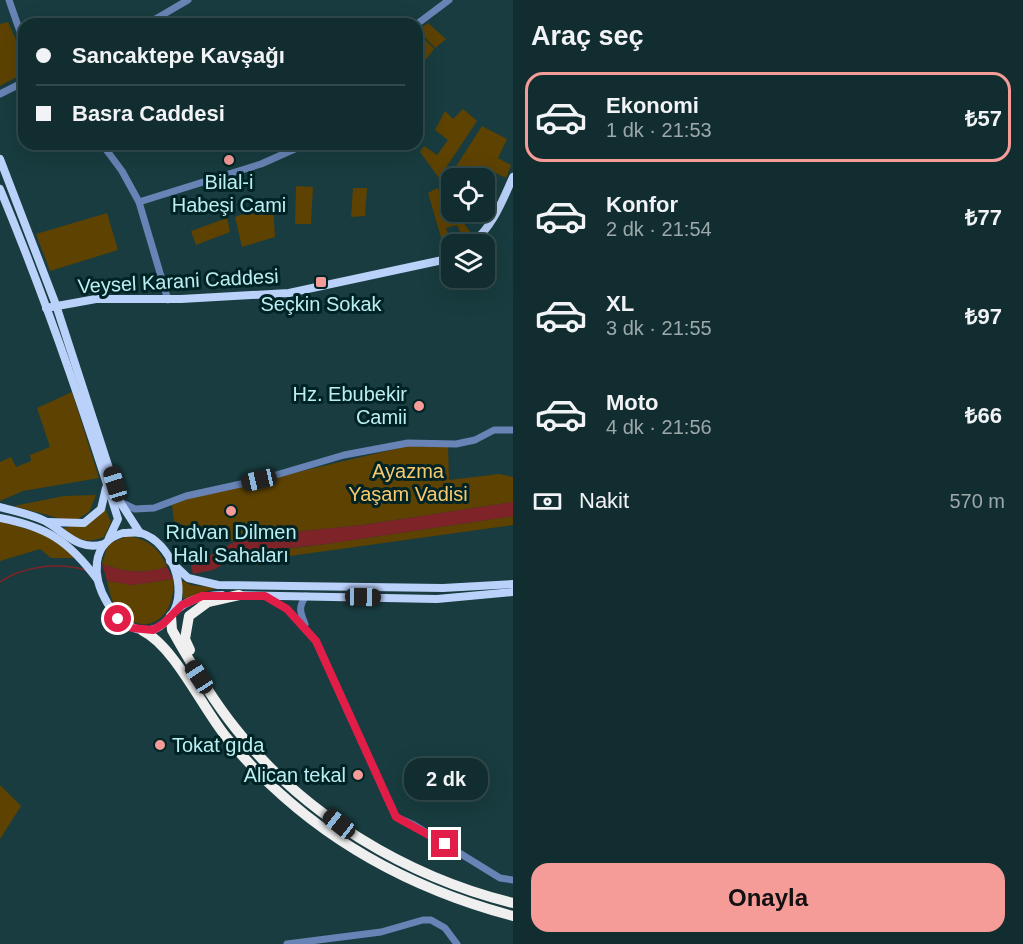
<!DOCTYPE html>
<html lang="tr">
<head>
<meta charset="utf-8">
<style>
	:root { --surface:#122d2f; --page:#1b3537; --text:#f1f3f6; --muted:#9ca8aa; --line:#31494b; --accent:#f59b98 }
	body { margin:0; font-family:Arial,sans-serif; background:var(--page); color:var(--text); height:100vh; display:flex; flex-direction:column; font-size:22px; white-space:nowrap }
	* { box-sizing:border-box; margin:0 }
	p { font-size:20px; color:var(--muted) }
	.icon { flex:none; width:33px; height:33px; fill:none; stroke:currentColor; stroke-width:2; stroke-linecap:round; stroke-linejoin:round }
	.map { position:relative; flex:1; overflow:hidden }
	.sheet { display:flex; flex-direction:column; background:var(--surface); width:510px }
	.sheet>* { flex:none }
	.banner { position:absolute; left:18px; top:18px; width:405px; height:132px; border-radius:18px; box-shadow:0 6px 24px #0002,0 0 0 2px var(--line); display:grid; align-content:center; height:132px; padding:0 18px; background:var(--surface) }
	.buttons { position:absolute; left:441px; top:168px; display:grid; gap:12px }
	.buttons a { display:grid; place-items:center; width:54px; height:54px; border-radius:12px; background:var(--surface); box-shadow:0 6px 24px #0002,0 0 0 2px var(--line); font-size:30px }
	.end { position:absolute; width:27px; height:27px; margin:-14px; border:8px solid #e11d48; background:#fff; box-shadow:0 0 0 3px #fff }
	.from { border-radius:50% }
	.bubble { position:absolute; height:42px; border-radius:18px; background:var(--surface); box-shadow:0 6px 24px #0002,0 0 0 2px var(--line); font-size:20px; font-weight:800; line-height:42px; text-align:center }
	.car { position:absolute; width:18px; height:36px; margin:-18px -9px; border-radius:8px; box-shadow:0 0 4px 2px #0007; background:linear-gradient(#222 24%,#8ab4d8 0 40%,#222 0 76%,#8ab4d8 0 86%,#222 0) }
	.banner b { display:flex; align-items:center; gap:21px; height:57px; font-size:22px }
	.banner b+b { border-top:2px solid var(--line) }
	.banner i { width:15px; height:15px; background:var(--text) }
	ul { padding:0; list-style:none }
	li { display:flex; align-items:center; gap:18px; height:90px; margin:0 12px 9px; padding:0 6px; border:3px solid transparent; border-radius:18px }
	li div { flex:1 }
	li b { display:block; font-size:22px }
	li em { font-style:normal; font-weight:800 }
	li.selected { border-color:var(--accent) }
	li>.icon { width:54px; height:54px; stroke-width:1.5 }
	h2 { padding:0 18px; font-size:27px; line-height:72px }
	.pay { display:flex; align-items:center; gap:15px; height:66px; padding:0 18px; font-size:22px }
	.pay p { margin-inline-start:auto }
	.primary-button { display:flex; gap:12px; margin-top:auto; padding:12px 18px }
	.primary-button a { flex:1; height:69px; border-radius:18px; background:var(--accent); color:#111; font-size:24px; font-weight:800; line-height:69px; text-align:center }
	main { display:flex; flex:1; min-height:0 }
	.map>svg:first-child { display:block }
	.green { fill:#5d4202 }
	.water { fill:#7e2428 }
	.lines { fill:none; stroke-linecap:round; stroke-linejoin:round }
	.stream { stroke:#7e2428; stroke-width:1.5 }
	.minor { stroke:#6883b5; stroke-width:7 }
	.major { stroke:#bad1fa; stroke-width:8 }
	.highway { stroke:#efefef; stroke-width:10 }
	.route { stroke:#e11d48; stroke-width:8 }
	.poi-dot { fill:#f59b98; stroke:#002326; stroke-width:2 }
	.labels { text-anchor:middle; stroke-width:6; stroke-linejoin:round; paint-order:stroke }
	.poi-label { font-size:20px; fill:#bbeef2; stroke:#002326 }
	.street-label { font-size:20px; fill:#bbeef2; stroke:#002326 }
	.park-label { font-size:20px; fill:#f8c96c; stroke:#002326 }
</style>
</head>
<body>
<main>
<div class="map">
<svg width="513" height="944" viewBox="0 0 513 944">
	<rect width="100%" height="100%" fill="#183c3f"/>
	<!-- green -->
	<g class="green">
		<path d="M 8,22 L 24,58 L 24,73 L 0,86 L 0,24 Z"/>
		<path d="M 428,23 L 446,39 L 435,48 L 418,30 Z"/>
		<path d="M 417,31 L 434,49 L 417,71 Z"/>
		<path d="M 463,109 L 477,121 L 439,178 L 420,152 L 424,146 L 437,155 L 448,140 L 435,130 L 445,111 L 453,119 Z"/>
		<path d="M 482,126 L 507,139 L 498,158 L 511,165 L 506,178 L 491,171 L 485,184 L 484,178 L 464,178 L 453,171 Z"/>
		<path d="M 296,186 L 313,187 L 311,224 L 295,224 Z"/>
		<path d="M 353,188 L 367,188 L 365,216 L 351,217 Z"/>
		<path d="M 437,188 L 451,206 L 452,212 L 455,212 L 472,234 L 464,240 L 457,225 L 446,228 L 452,244 L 445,251 L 428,193 Z"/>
		<path d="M 273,204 L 275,237 L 242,247 L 235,217 Z"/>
		<path d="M 107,213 L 118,250 L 50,271 L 36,234 Z"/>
		<path d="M 227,218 L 230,232 L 196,245 L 191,231 Z"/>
		<path d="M 72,392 L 99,478 L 23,491 L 0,501 L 0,462 L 11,457 L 16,467 L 31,461 L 30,455 L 50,447 L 37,408 Z"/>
		<path d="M 408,446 L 448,447 L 449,480 L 499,474 L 513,477 L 513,502 L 363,525 L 243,537 L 234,542 L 227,536 L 203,534 L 174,521 L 172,505 L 192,497 Z"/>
		<path d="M 96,495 L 89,512 L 73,522 L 14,506 L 64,496 Z"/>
		<path d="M 102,500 L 111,522 L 104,537 C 86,544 77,540 63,528 L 84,524 Z"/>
		<path d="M 513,516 L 513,525 L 261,560 L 256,566 L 245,554 L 326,544 Z"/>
		<path d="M 0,521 L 53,537 L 79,558 L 51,558 L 40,549 L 0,561 Z"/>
		<path d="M 127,536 C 147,538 160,549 167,567 C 140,574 129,573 102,564 L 108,544 Z"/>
		<path d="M 173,579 C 177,612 151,639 122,615 C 112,606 110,593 107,581 L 132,585 Z"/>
		<path d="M 181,580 L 191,585 L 217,588 L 183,599 Z"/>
		<path d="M 0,785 L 21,806 L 0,839 Z"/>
	</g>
	<!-- water -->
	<g class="water">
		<path d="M 513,502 L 513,516 L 326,544 L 245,553 L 213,570 L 193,574 L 190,561 L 207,557 L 243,537 L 363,525 Z"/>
		<path d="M 102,564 C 129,573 140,574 167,567 L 173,579 L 132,585 L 107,581 Z"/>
	</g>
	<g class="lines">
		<!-- stream -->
		<path class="stream" d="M 0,582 C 23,566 59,562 86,570"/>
		<!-- minor -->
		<g class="minor">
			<path d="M 9,0 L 24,43"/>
			<path d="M 147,24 L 188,0"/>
			<path d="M 417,24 L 449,0"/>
			<path d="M 0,94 L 24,82"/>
			<path d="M 102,144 L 122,171 L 139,202 L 168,300"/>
			<path d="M 139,202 L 261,164 L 306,144"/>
			<path d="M 120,502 L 135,509 L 154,508 L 186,496 L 259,480 L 344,455 L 408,443 L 456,444 L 475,440 L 494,430 L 513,430"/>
			<path d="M 265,596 L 287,609 L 316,641 L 396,817 L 414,825 L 500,878 L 513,880"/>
			<path d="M 305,624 C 300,612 298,607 306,596"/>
			<path d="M 287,944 L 381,932 L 423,920 L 431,920 L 445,928 L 457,944"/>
		</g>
		<!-- major -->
		<g class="major">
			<path d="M 0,159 L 56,305 L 120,502 L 140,533"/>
			<path d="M 0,189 C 45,297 83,407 118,519 L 109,538"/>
			<path d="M 471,244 C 492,228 502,202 513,177"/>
			<path d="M 46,308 L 96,299 L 181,299 L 289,293 L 452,258"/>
			<path d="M 0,507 C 15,511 31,514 45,521 C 65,532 79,552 104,544"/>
			<path d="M 0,518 C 47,527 69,541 97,579"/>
			<path d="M 48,522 L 84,523 L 101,509 L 106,488"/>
			<path d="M 123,533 C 129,533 135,532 141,533 C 171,542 189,589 172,614 C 131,674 57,552 123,533 Z"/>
			<path d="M 170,561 L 188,578 L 218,585 L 443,588 L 513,584"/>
			<path d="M 235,595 L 437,599 L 513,592"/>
			<path d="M 173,613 C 188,599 201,596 222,595"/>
		</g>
		<!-- highway -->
		<g class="highway">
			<path d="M 171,616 L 172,630 C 191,664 211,698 236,729 C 304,815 407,877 513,903"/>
			<path d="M 143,631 C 174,646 203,709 227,738 C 302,829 400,886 513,916"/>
			<path d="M 190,650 L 185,639 L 189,616 L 208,602 L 239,595"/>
		</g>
	</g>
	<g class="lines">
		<!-- route -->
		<path class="route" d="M 118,619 L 132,628 L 153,630 L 163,624 L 182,605 L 202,596 L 265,596 L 287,609 L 316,641 L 396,817 L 445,844"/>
	</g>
	<!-- markers -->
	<g class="poi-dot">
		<circle cx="229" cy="160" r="6"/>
		<rect x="315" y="276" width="12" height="12" rx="3"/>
		<circle cx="419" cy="406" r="6"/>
		<circle cx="231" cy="511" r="6"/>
		<circle cx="160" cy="745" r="6"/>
		<circle cx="358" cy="775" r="6"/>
	</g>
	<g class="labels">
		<!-- poi labels -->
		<g class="poi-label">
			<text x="229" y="189">Bilal-i<tspan x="229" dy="23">Habeşi Cami</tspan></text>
			<text x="321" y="311">Seçkin Sokak</text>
			<text x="407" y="401" text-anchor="end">Hz. Ebubekir<tspan x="407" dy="23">Camii</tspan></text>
			<text x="231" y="539">Rıdvan Dilmen<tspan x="231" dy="23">Halı Sahaları</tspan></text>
			<text x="172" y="752" text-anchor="start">Tokat gıda</text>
			<text x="346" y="782" text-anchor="end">Alican tekal</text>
		</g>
		<!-- street labels -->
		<g class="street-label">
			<text transform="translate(178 281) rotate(-3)" y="7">Veysel Karani Caddesi</text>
		</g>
		<!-- park labels -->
		<g class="park-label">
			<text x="408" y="478">Ayazma<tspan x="408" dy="23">Yaşam Vadisi</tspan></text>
		</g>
	</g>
</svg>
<div class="buttons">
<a><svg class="icon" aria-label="locate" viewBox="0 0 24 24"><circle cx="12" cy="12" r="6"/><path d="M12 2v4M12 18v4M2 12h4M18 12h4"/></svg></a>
<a><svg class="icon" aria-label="layers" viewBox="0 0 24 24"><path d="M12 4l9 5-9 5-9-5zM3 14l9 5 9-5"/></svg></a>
</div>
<i class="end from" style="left:118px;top:619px"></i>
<i class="end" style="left:445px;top:844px"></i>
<div class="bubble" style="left:404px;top:758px;width:84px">2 dk</div>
<i class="car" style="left:259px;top:480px;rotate:257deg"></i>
<i class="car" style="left:115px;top:484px;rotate:343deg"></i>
<i class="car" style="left:363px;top:597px;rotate:91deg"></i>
<i class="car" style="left:199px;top:677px;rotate:327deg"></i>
<i class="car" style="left:339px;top:824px;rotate:308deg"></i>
<div class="banner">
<b><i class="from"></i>Sancaktepe Kavşağı</b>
<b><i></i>Basra Caddesi</b>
</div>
</div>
<section class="sheet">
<h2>Araç seç</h2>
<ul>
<li class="selected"><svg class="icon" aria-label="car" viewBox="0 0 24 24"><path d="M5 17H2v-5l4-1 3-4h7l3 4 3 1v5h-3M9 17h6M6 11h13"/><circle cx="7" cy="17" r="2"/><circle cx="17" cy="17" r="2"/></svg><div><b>Ekonomi</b><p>1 dk · 21:53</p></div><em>₺57</em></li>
<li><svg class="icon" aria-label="car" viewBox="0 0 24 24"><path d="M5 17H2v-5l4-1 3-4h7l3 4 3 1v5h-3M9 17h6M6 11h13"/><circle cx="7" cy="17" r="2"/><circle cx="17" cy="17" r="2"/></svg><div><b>Konfor</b><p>2 dk · 21:54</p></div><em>₺77</em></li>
<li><svg class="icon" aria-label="car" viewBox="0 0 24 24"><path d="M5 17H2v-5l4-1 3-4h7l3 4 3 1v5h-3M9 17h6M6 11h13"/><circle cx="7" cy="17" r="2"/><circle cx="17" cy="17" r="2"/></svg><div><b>XL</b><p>3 dk · 21:55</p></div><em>₺97</em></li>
<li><svg class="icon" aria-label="car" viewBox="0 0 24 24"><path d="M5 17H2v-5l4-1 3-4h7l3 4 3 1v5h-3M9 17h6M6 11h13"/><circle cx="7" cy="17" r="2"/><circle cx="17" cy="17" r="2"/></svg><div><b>Moto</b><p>4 dk · 21:56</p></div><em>₺66</em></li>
</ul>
<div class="pay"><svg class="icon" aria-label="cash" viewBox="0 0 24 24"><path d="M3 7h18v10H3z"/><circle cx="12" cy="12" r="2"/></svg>Nakit<p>570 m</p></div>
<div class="primary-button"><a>Onayla</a></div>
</section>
</main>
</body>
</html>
